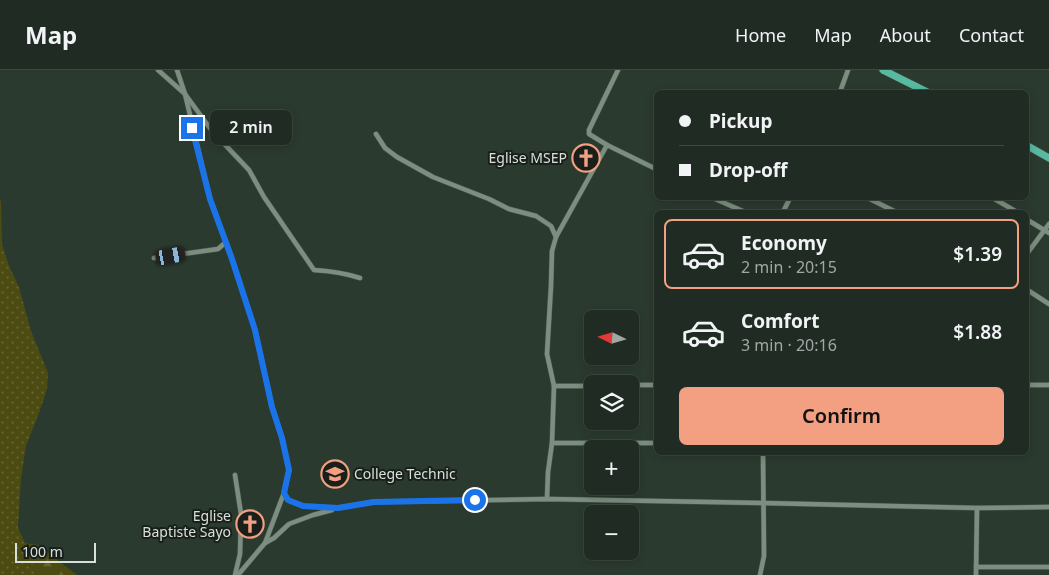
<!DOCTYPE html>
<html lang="en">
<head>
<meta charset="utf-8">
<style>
	:root { --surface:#202c23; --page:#28342b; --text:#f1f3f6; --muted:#a2a7a6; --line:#3d4841; --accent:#f2a081 }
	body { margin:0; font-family:"Noto Sans",sans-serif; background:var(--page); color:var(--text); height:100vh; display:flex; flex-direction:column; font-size:19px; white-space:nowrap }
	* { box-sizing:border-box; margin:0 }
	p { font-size:16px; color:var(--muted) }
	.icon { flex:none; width:28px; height:28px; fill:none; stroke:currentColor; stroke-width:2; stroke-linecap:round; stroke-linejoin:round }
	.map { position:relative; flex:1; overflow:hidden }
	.drawer { position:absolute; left:654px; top:140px; width:375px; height:245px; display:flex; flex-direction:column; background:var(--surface); border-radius:8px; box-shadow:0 2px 8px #0003,0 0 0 1px var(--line) }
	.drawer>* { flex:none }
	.banner { position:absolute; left:654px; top:20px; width:375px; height:110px; border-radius:8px; box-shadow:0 2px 8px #0003,0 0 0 1px var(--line); display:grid; align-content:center; height:110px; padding:0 25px; background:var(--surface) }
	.needle { width:32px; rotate:275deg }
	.fabs { position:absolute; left:584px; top:240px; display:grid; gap:10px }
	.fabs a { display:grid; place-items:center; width:55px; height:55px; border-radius:8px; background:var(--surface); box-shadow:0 2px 8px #0003,0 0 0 1px var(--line); font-size:25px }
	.scale { position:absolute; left:15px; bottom:12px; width:81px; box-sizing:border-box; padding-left:5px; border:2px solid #d7e0d9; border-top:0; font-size:14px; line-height:18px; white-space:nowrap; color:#d7e0d9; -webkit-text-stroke:4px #191f1a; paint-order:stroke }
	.end { position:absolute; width:22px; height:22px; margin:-11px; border:6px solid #1a73e8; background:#fff; box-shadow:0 0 0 2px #fff }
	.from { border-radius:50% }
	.bubble { position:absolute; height:35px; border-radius:8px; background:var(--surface); box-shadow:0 2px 8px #0003,0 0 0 1px var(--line); font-size:16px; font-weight:600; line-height:35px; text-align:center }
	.car { position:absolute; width:15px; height:30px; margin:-15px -8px; border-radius:6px; box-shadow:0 0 4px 1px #0007; background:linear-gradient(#222 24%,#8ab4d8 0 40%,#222 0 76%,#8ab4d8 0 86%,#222 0) }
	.banner b { display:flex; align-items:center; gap:18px; height:48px; font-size:19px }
	.banner b+b { border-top:1px solid var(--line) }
	.banner i { width:12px; height:12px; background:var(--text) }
	ul { padding:9px 0 0; list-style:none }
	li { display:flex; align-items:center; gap:15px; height:70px; margin:0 10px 8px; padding:0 15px; border:2px solid transparent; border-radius:8px }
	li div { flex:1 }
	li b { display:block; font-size:19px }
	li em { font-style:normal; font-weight:600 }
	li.selected { border-color:var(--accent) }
	li>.icon { width:45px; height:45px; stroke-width:1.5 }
	.action { display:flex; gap:10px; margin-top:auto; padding:10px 25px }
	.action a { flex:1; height:58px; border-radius:8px; background:var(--accent); color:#111; font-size:20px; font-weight:600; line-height:58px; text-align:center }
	header { display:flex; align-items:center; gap:30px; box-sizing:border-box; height:70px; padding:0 25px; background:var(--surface); border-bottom:1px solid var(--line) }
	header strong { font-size:24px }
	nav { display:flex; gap:28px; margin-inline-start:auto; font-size:18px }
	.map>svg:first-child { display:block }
	.grass { fill:url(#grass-dots) }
	.forest { fill:url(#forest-firs) }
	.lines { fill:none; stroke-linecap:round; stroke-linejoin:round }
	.street-casing { stroke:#4a564d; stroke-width:5.5 }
	.primary-casing { stroke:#4a564d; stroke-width:8 }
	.street { stroke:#7c8e80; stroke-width:4.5 }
	.primary { stroke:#57baa0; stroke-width:7 }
	.route { stroke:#1a73e8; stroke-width:6 }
	.labels { text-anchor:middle; stroke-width:4; stroke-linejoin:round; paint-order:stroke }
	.poi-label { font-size:14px; fill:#d7e0d9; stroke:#191f1a; text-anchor:end }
</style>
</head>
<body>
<header>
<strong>Map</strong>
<nav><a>Home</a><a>Map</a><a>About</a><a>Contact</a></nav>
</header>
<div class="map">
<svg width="1049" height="505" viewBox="0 0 1049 505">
	<defs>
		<pattern id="grass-dots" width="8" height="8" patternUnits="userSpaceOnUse" patternTransform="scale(1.25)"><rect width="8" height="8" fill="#4c4b11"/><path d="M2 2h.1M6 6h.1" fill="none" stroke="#656533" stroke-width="1.8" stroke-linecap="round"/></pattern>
		<pattern id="forest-firs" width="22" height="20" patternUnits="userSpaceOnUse" patternTransform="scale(1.25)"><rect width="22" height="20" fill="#4c4b11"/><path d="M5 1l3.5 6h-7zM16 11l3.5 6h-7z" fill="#656533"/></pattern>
	</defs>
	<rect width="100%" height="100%" fill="#2b3a2f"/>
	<!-- grass -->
	<path class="grass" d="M 0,129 L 1,132 L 2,174 L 9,196 L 19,217 L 31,261 L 48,303 L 47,319 L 39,343 L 26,376 L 21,408 L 18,458 L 25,473 L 38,475 L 34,483 L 37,505 L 0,505 Z"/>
	<!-- forest -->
	<path class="forest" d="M 38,475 L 77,505 L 37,505 C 32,491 31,489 38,475 Z"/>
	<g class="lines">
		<!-- street casing -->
		<g class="street-casing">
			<g id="street">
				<path d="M 158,0 L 185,24 L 212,61 L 249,100 L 264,127 L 314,200 C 330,201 345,203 360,208"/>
				<path d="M 177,0 L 185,24 L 210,129 L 231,186 L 255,260 L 272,337 L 282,368 L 289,400 L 284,423 L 265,473"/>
				<path d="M 618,0 L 589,60 L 589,64 L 607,75 L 656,99"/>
				<path d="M 840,22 L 848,0"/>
				<path d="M 376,64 L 385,78 L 397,87 L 433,107 L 489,129 L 509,139 L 536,146 L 551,156 L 556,167"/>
				<path d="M 713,128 L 745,142"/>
				<path d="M 868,128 L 896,142"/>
				<path d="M 993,128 L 1017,142"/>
				<path d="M 783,142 L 790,128"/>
				<path d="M 1026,149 L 1049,163"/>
				<path d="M 1026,185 L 1049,154"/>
				<path d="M 154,188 L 218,179 L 226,172"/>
				<path d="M 1026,219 L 1049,234"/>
				<path d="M 630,315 L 656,315"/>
				<path d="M 1026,315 L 1049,315"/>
				<path d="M 554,316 L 592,316"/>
				<path d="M 552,373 L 656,373"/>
				<path d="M 235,405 L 241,444 L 240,484 L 235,505"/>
				<path d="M 284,423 L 288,430 L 303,436 L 338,438 L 373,432 L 547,429 L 763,433 L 977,438 L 1049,437"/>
				<path d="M 547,429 L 548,402 L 552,373 L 554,316 L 547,284 L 551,216 L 552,181 L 556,167 L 607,75"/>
				<path d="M 976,497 L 1049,497"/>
				<path d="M 238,505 L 265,473 L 274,468 L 289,454 L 313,445 L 332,440"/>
				<path d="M 760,505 L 764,486 L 763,382"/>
				<path d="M 976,505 L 977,438"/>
			</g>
		</g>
		<!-- primary casing -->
		<g class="primary-casing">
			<g id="primary">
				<path d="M 883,0 L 927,22"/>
				<path d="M 1026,75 L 1049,88"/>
			</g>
		</g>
		<!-- street -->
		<use href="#street" class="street"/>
		<!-- primary -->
		<use href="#primary" class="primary"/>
	</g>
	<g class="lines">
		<!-- route -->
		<path class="route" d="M 192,58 L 210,129 L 232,189 L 255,260 L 272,337 L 282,368 L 289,400 L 284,423 L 288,430 L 303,436 L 338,438 L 374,432 L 475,430"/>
	</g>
	<!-- icons -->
	<defs>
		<g id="church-ring" transform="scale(1.4375)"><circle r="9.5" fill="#191f1a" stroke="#f2a081" stroke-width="1.5"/><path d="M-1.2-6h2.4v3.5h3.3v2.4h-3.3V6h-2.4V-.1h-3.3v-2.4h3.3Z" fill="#f2a081"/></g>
		<g id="university-ring" transform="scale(1.4375)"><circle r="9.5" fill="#191f1a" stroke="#f2a081" stroke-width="1.5"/><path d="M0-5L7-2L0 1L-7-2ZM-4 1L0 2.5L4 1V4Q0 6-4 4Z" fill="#f2a081"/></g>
	</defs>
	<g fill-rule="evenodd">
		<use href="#church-ring" x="586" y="88"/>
		<use href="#university-ring" x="335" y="404"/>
		<use href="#church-ring" x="250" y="454"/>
	</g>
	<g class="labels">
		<!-- poi labels -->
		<g class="poi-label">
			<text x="567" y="93">Eglise MSEP</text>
			<text x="354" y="409" text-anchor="start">College Technic</text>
			<text x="231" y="451">Eglise<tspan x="231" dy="16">Baptiste Sayo</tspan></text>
		</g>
	</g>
</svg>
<div class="fabs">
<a><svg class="needle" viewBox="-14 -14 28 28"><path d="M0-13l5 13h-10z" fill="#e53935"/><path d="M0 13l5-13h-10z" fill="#a2a7a6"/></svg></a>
<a><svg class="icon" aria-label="layers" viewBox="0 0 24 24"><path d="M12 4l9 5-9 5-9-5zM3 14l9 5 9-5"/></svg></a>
<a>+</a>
<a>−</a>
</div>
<div class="scale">100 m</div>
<i class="end from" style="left:475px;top:430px"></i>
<i class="end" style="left:192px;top:58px"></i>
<div class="bubble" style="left:210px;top:40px;width:82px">2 min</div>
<i class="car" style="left:171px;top:186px;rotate:80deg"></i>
<div class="banner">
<b><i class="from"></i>Pickup</b>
<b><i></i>Drop-off</b>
</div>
<section class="drawer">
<ul>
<li class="selected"><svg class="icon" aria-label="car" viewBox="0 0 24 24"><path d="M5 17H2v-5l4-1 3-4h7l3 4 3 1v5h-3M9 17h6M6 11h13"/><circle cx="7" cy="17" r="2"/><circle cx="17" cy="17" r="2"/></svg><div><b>Economy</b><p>2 min · 20:15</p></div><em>$1.39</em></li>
<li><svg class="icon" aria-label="car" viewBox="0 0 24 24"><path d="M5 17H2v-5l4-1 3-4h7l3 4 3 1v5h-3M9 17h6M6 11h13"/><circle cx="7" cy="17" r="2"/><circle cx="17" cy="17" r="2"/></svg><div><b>Comfort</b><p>3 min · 20:16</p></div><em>$1.88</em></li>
</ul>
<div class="action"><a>Confirm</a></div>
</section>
</div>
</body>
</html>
